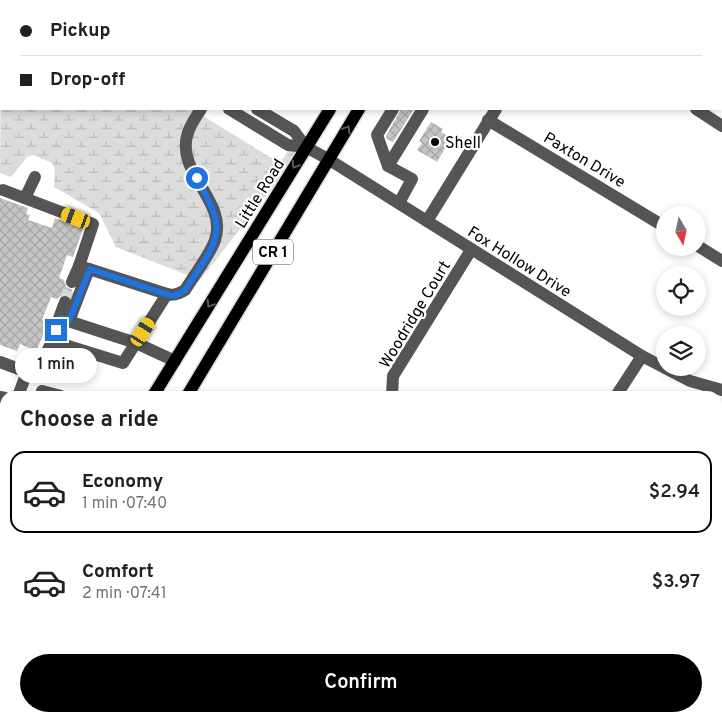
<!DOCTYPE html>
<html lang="en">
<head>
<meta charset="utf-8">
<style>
	:root { --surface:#fff; --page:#f6f6f6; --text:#202124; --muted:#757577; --line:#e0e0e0; --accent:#000 }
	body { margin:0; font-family:Overpass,sans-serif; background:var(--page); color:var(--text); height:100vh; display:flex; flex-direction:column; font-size:19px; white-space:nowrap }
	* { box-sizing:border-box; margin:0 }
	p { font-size:16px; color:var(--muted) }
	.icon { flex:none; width:28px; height:28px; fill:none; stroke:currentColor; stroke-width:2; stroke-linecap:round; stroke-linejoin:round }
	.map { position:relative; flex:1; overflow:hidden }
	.sheet { position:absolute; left:0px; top:391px; width:722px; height:331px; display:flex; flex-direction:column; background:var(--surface); border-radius:15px 15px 0 0; box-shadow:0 2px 8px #0003 }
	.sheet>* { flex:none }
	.top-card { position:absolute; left:0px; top:0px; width:722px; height:110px; box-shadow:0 2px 8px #0003; display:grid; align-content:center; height:110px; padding:0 20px; background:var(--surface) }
	.needle { width:32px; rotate:171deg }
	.fabs { position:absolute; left:656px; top:206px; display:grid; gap:10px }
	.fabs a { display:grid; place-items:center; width:50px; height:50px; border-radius:50%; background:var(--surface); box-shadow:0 2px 8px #0003; font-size:25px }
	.end { position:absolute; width:22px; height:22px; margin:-11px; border:6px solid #1a73e8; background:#fff; box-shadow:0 0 0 2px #fff }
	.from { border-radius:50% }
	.bubble { position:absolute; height:35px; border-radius:18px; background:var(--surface); box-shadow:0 2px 8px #0003; font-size:16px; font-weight:600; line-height:35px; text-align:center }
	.car { position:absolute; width:15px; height:30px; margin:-15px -8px; border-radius:6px; box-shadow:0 0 4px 1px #0007; background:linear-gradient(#f5c518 24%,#345 0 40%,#f5c518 0 76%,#345 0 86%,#f5c518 0) }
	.top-card b { display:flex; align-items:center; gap:18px; height:48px; font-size:19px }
	.top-card b+b { border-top:1px solid var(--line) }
	.top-card i { width:12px; height:12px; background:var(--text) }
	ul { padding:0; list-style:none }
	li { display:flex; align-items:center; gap:15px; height:82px; margin:0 10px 8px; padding:0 10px; border:2px solid transparent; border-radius:15px }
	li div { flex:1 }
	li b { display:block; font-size:19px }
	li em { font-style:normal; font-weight:600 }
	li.on { border-color:var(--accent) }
	li>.icon { width:45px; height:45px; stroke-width:1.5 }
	h2 { padding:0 20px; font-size:22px; line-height:60px }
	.primary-button { display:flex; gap:10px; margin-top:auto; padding:10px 20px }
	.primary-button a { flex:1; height:58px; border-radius:30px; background:var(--accent); color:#fff; font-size:20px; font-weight:600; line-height:58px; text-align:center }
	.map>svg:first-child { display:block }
	.forest { fill:url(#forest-firs) }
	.wetland { fill:url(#wetland-marsh) }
	.building { fill:url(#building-cross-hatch) }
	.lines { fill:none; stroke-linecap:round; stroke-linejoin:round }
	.minor-tunnel { stroke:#d9d9d9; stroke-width:12; stroke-dasharray:12 6; stroke-linecap:butt }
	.major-casing { stroke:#dbdbdb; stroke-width:15 }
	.minor { stroke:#555; stroke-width:12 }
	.major { stroke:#000; stroke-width:12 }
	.oneway { stroke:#595959 }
	.route { stroke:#1a73e8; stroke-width:6 }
	.poi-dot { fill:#000; stroke:#fff; stroke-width:2 }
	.labels { text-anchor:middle; stroke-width:4.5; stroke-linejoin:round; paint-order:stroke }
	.shield { fill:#fff; stroke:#4c4c4c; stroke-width:1 }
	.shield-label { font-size:15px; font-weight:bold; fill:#000 }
	.poi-label { font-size:16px; fill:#000; stroke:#fff; text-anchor:start }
	.street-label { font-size:16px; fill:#000; stroke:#fff }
</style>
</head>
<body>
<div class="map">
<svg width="722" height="722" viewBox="0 0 722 722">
	<defs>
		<pattern id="forest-firs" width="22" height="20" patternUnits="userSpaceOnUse" patternTransform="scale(1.25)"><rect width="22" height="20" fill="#dcdcdc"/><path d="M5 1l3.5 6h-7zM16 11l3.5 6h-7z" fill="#bbb"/></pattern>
		<pattern id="wetland-marsh" width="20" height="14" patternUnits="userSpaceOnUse" patternTransform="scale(1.25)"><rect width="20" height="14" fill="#dcdcdc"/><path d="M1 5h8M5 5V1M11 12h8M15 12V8" fill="none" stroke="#bbb"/></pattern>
		<pattern id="building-cross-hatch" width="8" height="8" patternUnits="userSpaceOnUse" patternTransform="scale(1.25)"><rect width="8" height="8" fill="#c4c4c4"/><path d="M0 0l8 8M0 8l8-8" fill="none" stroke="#a7a7a7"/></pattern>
	</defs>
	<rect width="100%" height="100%" fill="#fff"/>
	<!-- forest -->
	<path class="forest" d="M 722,460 L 722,548 L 718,546 L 718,461 Z"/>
	<!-- wetland -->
	<path class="wetland" d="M 1,17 L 1,109 L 192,109 L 276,161 L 283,159 L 296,137 L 301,144 L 284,173 L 200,280 L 116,247 L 99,213 L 54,187 L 55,170 L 52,163 L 33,155 L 27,157 L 11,177 L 0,173 Z"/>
	<!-- building -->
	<g class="building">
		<path d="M 401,109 L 414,109 L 393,142 L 387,139 L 386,136 Z"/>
		<path d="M 431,122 L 443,129 L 441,132 L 451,138 L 437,162 L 417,150 L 422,143 L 419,141 Z"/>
		<path d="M 0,198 L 28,208 L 26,214 L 30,215 L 28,220 L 52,228 L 55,218 L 83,229 L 73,257 L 67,255 L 59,278 L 64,280 L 66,287 L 72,290 L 70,296 L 63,294 L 57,299 L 51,297 L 42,320 L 49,322 L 36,351 L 20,344 L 17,351 L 0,345 Z"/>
	</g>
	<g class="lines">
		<!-- minor-tunnel -->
		<path class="minor-tunnel" d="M 65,302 L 72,282"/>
		<!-- major casing -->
		<g class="major-casing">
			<g id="major">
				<path d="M 396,1 L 397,0"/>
				<path d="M 424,1 L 425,0"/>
				<path d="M 153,396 L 330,109"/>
				<path d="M 187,396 L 359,109"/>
				<path d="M 23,722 L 24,718"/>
				<path d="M 54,722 L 55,718"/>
			</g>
		</g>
		<!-- minor -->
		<g class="minor">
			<path d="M 189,0 L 191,0"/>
			<path d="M 288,0 L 290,1"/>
			<path d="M 253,1 L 254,0"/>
			<path d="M 349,1 L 350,0"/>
			<path d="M 566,1 L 567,0"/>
			<path d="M 687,1 L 688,0"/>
			<path d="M 229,109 L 288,145 L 306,147 L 328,159 L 642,356 L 690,381 L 722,390"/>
			<path d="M 257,109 L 294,131 L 306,147"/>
			<path d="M 393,109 L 377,135 L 388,166 L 412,179 L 399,203"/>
			<path d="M 696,109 L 722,126"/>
			<path d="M 488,120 L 665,227"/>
			<path d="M 388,166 L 423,109"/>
			<path d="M 3,190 L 93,224 L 79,266 L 89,269 L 69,321"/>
			<path d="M 25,198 L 35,177"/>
			<path d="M 427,221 L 496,109"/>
			<path d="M 698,246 L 722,261"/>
			<path d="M 89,269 L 167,294"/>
			<path d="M 72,282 L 79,266"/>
			<path d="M 65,302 L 59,318 L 136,343 L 175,361"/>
			<path d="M 61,318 L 52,341 L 123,363 L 167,294 C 174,296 179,294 185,290 C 193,277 211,253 215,240 C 228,202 177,174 187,136 C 189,126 196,117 201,109"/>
			<path d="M 0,362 L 27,372 L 18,396"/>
			<path d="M 27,372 L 47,352 L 52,341"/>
			<path d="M 41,396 L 42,391 L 61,396"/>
			<path d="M 392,396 L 393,376 L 471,250"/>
			<path d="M 616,396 L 642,356"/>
			<path d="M 0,397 L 5,398"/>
			<path d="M 0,516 L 5,518"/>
			<path d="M 573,718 L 579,722"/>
		</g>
		<!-- major -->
		<use href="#major" class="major"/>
	</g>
	<!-- one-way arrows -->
	<defs><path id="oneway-chevron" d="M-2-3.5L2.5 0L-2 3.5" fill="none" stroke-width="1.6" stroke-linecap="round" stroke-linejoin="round" transform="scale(1.25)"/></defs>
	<g class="oneway">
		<use href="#oneway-chevron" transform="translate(347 129) rotate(-59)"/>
		<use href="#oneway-chevron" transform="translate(295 165) rotate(122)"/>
		<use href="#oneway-chevron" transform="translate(210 304) rotate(122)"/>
	</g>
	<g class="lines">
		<!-- route -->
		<path class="route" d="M 56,330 L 61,318 L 69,321 L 90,269 L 172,296 L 179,294 L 185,290 C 197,271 221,243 216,221 C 213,206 204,192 197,178"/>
	</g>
	<!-- markers -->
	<circle class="poi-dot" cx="435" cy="142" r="5"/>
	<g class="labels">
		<!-- shield labels -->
		<rect class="shield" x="253" y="239.5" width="40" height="25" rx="4"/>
		<g class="shield-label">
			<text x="273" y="257">CR 1</text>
		</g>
		<!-- poi labels -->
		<g class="poi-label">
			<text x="445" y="148">Shell</text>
		</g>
		<!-- street labels -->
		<g class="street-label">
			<text transform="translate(585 159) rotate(31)" y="6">Paxton Drive</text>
			<text transform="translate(259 193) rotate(-58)" y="6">Little Road</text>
			<text transform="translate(520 261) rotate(32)" y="6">Fox Hollow Drive</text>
			<text transform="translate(414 314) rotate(-59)" y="6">Woodridge Court</text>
		</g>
	</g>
</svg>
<div class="fabs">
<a><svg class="needle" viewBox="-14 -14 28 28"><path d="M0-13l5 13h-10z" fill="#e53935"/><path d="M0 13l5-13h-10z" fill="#757577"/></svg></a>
<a><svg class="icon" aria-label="locate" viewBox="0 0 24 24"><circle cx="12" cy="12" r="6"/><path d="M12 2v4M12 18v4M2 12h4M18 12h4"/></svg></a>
<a><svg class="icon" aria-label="layers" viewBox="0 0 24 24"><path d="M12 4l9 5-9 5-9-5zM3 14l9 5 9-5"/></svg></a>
</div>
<i class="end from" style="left:197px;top:178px"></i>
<i class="end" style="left:56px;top:330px"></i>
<div class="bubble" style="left:15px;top:348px;width:82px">1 min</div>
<i class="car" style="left:76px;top:218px;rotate:291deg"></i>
<i class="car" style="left:143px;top:332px;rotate:32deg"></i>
<div class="top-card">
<b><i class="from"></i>Pickup</b>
<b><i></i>Drop-off</b>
</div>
<section class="sheet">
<h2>Choose a ride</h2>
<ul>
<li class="on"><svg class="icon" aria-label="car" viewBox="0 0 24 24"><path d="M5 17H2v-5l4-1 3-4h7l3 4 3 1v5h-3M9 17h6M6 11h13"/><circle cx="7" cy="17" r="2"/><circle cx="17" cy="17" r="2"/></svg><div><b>Economy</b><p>1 min · 07:40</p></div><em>$2.94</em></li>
<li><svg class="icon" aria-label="car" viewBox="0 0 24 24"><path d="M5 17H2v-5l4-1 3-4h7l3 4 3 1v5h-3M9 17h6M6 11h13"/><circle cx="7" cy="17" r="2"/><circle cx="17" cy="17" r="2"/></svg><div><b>Comfort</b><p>2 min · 07:41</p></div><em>$3.97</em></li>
</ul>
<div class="primary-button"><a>Confirm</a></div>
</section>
</div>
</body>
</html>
